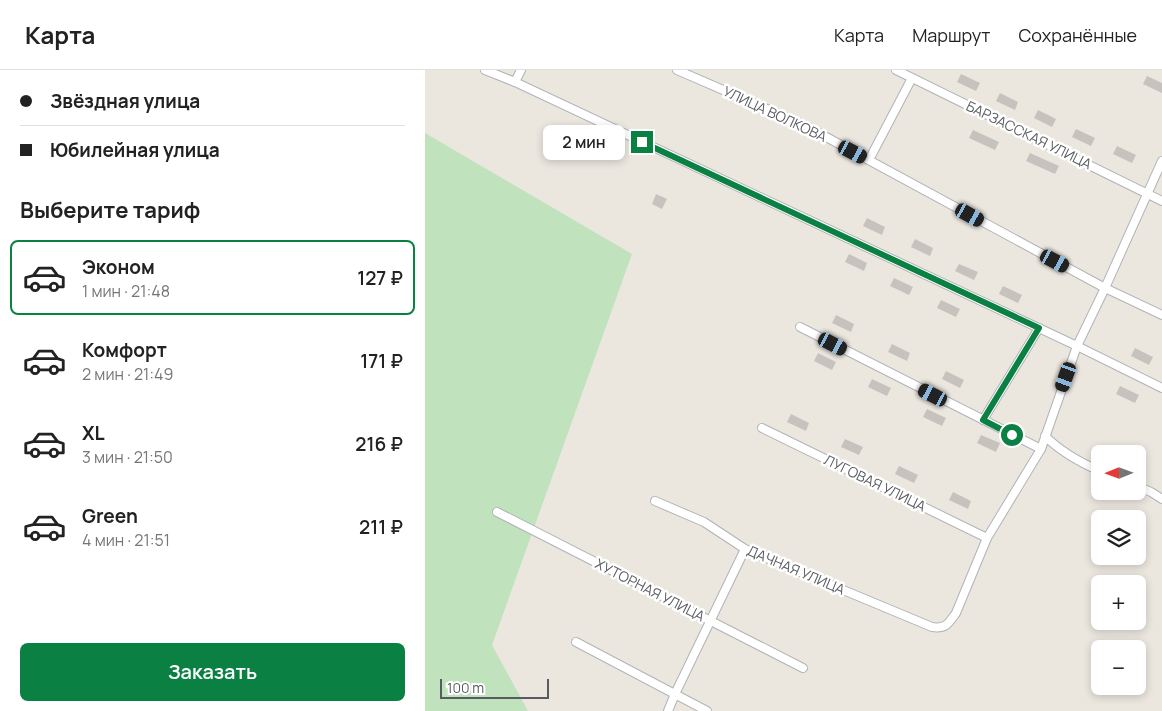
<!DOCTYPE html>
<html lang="ru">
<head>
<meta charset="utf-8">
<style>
	:root { --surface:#fff; --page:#f6f6f6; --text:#222; --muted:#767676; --line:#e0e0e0; --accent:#0b8043 }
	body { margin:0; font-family:Manrope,sans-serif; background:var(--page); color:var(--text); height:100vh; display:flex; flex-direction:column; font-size:19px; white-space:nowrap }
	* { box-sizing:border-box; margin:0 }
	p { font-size:16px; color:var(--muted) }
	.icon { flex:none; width:28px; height:28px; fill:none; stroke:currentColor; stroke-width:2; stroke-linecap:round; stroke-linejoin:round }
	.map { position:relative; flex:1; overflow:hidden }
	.panel { display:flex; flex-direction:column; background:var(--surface); width:425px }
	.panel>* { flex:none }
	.guide { display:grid; align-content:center; height:110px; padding:0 20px; background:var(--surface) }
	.needle { width:32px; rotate:269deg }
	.tools { position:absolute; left:666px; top:375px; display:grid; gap:10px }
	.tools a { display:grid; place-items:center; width:55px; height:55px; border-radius:8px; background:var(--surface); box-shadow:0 2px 8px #0003; font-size:25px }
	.scale { position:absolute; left:15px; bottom:12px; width:109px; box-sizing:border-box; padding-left:5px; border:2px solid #585c60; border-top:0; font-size:14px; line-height:18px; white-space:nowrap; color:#585c60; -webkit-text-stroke:4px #fff; paint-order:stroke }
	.end { position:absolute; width:22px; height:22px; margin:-11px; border:6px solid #0b8043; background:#fff; box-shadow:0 0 0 2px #fff }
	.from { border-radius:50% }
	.bubble { position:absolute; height:35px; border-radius:8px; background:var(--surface); box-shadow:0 2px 8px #0003; font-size:16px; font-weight:600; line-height:35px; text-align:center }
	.car { position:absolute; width:15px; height:30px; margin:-15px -8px; border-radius:6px; box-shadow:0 0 4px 1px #0007; background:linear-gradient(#222 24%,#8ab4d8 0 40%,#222 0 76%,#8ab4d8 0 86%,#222 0) }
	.guide b { display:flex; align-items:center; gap:18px; height:48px; font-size:19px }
	.guide b+b { border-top:1px solid var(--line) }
	.guide i { width:12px; height:12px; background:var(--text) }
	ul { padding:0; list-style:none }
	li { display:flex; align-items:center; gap:15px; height:75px; margin:0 10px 8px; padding:0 10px; border:2px solid transparent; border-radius:8px }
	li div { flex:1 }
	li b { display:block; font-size:19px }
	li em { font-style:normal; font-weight:600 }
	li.current { border-color:var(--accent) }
	li>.icon { width:45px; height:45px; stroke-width:1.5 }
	h2 { padding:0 20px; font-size:22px; line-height:60px }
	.cta { display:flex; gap:10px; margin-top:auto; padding:10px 20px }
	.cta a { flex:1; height:58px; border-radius:8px; background:var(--accent); color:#fff; font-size:20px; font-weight:600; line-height:58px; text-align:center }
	header { display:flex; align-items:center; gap:30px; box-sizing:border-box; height:70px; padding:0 25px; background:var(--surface); border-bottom:1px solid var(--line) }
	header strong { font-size:24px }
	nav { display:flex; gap:28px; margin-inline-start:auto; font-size:18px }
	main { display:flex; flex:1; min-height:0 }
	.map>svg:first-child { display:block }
	.green { fill:#c0e2bc }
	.building { fill:#c6c2bd }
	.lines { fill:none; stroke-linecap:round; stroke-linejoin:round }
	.minor-casing { stroke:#b0b3b7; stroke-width:10 }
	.minor { stroke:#fff; stroke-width:8 }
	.route { stroke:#0b8043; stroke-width:6 }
	.labels { text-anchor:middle; stroke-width:5; stroke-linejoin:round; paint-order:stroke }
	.street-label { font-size:14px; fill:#585c60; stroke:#fff }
</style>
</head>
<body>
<header>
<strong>Карта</strong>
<nav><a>Карта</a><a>Маршрут</a><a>Сохранённые</a></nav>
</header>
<main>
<section class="panel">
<div class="guide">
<b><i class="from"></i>Звёздная улица</b>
<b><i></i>Юбилейная улица</b>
</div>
<h2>Выберите тариф</h2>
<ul>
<li class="current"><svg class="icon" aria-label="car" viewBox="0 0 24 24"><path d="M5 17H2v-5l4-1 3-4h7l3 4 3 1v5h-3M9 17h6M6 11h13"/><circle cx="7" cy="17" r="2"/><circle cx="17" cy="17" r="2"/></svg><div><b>Эконом</b><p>1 мин · 21:48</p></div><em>127 ₽</em></li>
<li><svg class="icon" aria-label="car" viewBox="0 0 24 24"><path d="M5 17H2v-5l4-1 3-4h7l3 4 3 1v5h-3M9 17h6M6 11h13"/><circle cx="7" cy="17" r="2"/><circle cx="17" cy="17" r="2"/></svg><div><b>Комфорт</b><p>2 мин · 21:49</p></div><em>171 ₽</em></li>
<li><svg class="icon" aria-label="car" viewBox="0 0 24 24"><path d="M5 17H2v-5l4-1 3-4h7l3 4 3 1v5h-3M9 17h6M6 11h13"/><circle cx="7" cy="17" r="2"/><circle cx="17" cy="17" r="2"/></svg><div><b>XL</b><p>3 мин · 21:50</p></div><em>216 ₽</em></li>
<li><svg class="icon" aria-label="car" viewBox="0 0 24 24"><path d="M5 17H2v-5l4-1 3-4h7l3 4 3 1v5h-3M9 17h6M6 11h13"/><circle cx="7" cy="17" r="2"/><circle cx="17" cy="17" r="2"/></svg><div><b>Green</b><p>4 мин · 21:51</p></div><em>211 ₽</em></li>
</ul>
<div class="cta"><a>Заказать</a></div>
</section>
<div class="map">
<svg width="737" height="641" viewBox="0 0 737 641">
	<rect width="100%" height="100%" fill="#ebe7df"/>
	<!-- green -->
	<path class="green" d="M 0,63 L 207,184 L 67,575 L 103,641 L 0,641 Z"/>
	<!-- building -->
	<g class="building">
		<path d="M 536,4 L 555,13 L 551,21 L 532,12 Z"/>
		<path d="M 722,6 L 737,13 L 737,23 L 718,14 Z"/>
		<path d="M 575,23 L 593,32 L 590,40 L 571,31 Z"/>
		<path d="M 613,40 L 631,49 L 627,57 L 609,48 Z"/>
		<path d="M 651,59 L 670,68 L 666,76 L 647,67 Z"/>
		<path d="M 548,60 L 574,72 L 570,80 L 544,68 Z"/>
		<path d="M 692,76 L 711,85 L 707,93 L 688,84 Z"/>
		<path d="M 605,83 L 634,96 L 630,104 L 601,91 Z"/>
		<path d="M 231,124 L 242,129 L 237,139 L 227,134 Z"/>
		<path d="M 442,148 L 460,157 L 457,165 L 438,156 Z"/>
		<path d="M 490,169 L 508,178 L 505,186 L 486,177 Z"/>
		<path d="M 424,184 L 442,193 L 439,201 L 420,192 Z"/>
		<path d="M 534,194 L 553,202 L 549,210 L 530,201 Z"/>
		<path d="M 469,208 L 488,217 L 484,225 L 465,216 Z"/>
		<path d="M 578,216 L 597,225 L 593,233 L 574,224 Z"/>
		<path d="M 516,230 L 535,239 L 531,247 L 512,238 Z"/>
		<path d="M 411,245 L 429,254 L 426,262 L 407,253 Z"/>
		<path d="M 467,274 L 485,283 L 482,291 L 463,282 Z"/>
		<path d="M 710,278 L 728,287 L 724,295 L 706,286 Z"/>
		<path d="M 393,283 L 411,292 L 407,300 L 389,291 Z"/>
		<path d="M 521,301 L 539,310 L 535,318 L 517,309 Z"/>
		<path d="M 447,309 L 466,318 L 462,326 L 443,317 Z"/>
		<path d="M 695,316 L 714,325 L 710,333 L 691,324 Z"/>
		<path d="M 502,339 L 521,348 L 517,356 L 498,347 Z"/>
		<path d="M 366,344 L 384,353 L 381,361 L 362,352 Z"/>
		<path d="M 556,365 L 575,373 L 571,382 L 552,373 Z"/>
		<path d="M 420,369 L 438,377 L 434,385 L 416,377 Z"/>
		<path d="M 474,396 L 493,405 L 489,413 L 470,404 Z"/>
		<path d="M 528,422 L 546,431 L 543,439 L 524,430 Z"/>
	</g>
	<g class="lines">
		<!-- minor casing -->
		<g class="minor-casing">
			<g id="minor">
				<path d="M 60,0 L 90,12 L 652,276 L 737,318"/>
				<path d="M 252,0 L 379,55 L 680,218 L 737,245"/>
				<path d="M 471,0 L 737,131"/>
				<path d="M 90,12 L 96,0"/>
				<path d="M 444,90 L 487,8"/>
				<path d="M 375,257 L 616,379"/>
				<path d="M 558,350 L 614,258"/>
				<path d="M 337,358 L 562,468"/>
				<path d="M 620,366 C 636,382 654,392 675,401"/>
				<path d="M 712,416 L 726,422 L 737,429"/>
				<path d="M 230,431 L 279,452 L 320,479 L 507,557 C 521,559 523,554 531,543 L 562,468 L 616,379 L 652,276 L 680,218 L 737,91"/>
				<path d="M 72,442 L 378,598"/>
				<path d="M 151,572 L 282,641"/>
				<path d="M 243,641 L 250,624 L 320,479"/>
			</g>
		</g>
		<!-- minor -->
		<use href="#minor" class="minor"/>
	</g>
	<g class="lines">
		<!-- route -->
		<path class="route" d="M 217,72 L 614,258 L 558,350 L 587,365"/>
	</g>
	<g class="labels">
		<!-- street labels -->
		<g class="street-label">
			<text transform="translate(350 44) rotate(25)" y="5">УЛИЦА ВОЛКОВА</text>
			<text transform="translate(604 65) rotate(26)" y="5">БАРЗАССКАЯ УЛИЦА</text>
			<text transform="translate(450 413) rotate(26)" y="5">ЛУГОВАЯ УЛИЦА</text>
			<text transform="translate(371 500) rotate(23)" y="5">ДАЧНАЯ УЛИЦА</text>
			<text transform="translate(225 520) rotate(27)" y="5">ХУТОРНАЯ УЛИЦА</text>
		</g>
	</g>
</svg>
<div class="tools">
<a><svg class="needle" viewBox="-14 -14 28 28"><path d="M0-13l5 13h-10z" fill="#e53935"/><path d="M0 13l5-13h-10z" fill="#767676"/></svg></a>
<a><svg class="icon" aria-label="layers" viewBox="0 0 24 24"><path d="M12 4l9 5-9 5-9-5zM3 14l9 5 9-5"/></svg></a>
<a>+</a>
<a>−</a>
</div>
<div class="scale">100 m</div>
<i class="end from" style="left:587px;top:365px"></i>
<i class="end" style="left:217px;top:72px"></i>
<div class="bubble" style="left:118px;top:55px;width:82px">2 мин</div>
<i class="car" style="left:428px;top:82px;rotate:118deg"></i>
<i class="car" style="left:545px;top:145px;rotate:119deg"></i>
<i class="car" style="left:630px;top:191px;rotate:118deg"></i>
<i class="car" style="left:408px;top:274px;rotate:117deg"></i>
<i class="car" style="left:641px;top:307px;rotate:200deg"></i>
<i class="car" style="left:508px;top:325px;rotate:297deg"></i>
</div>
</main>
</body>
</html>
